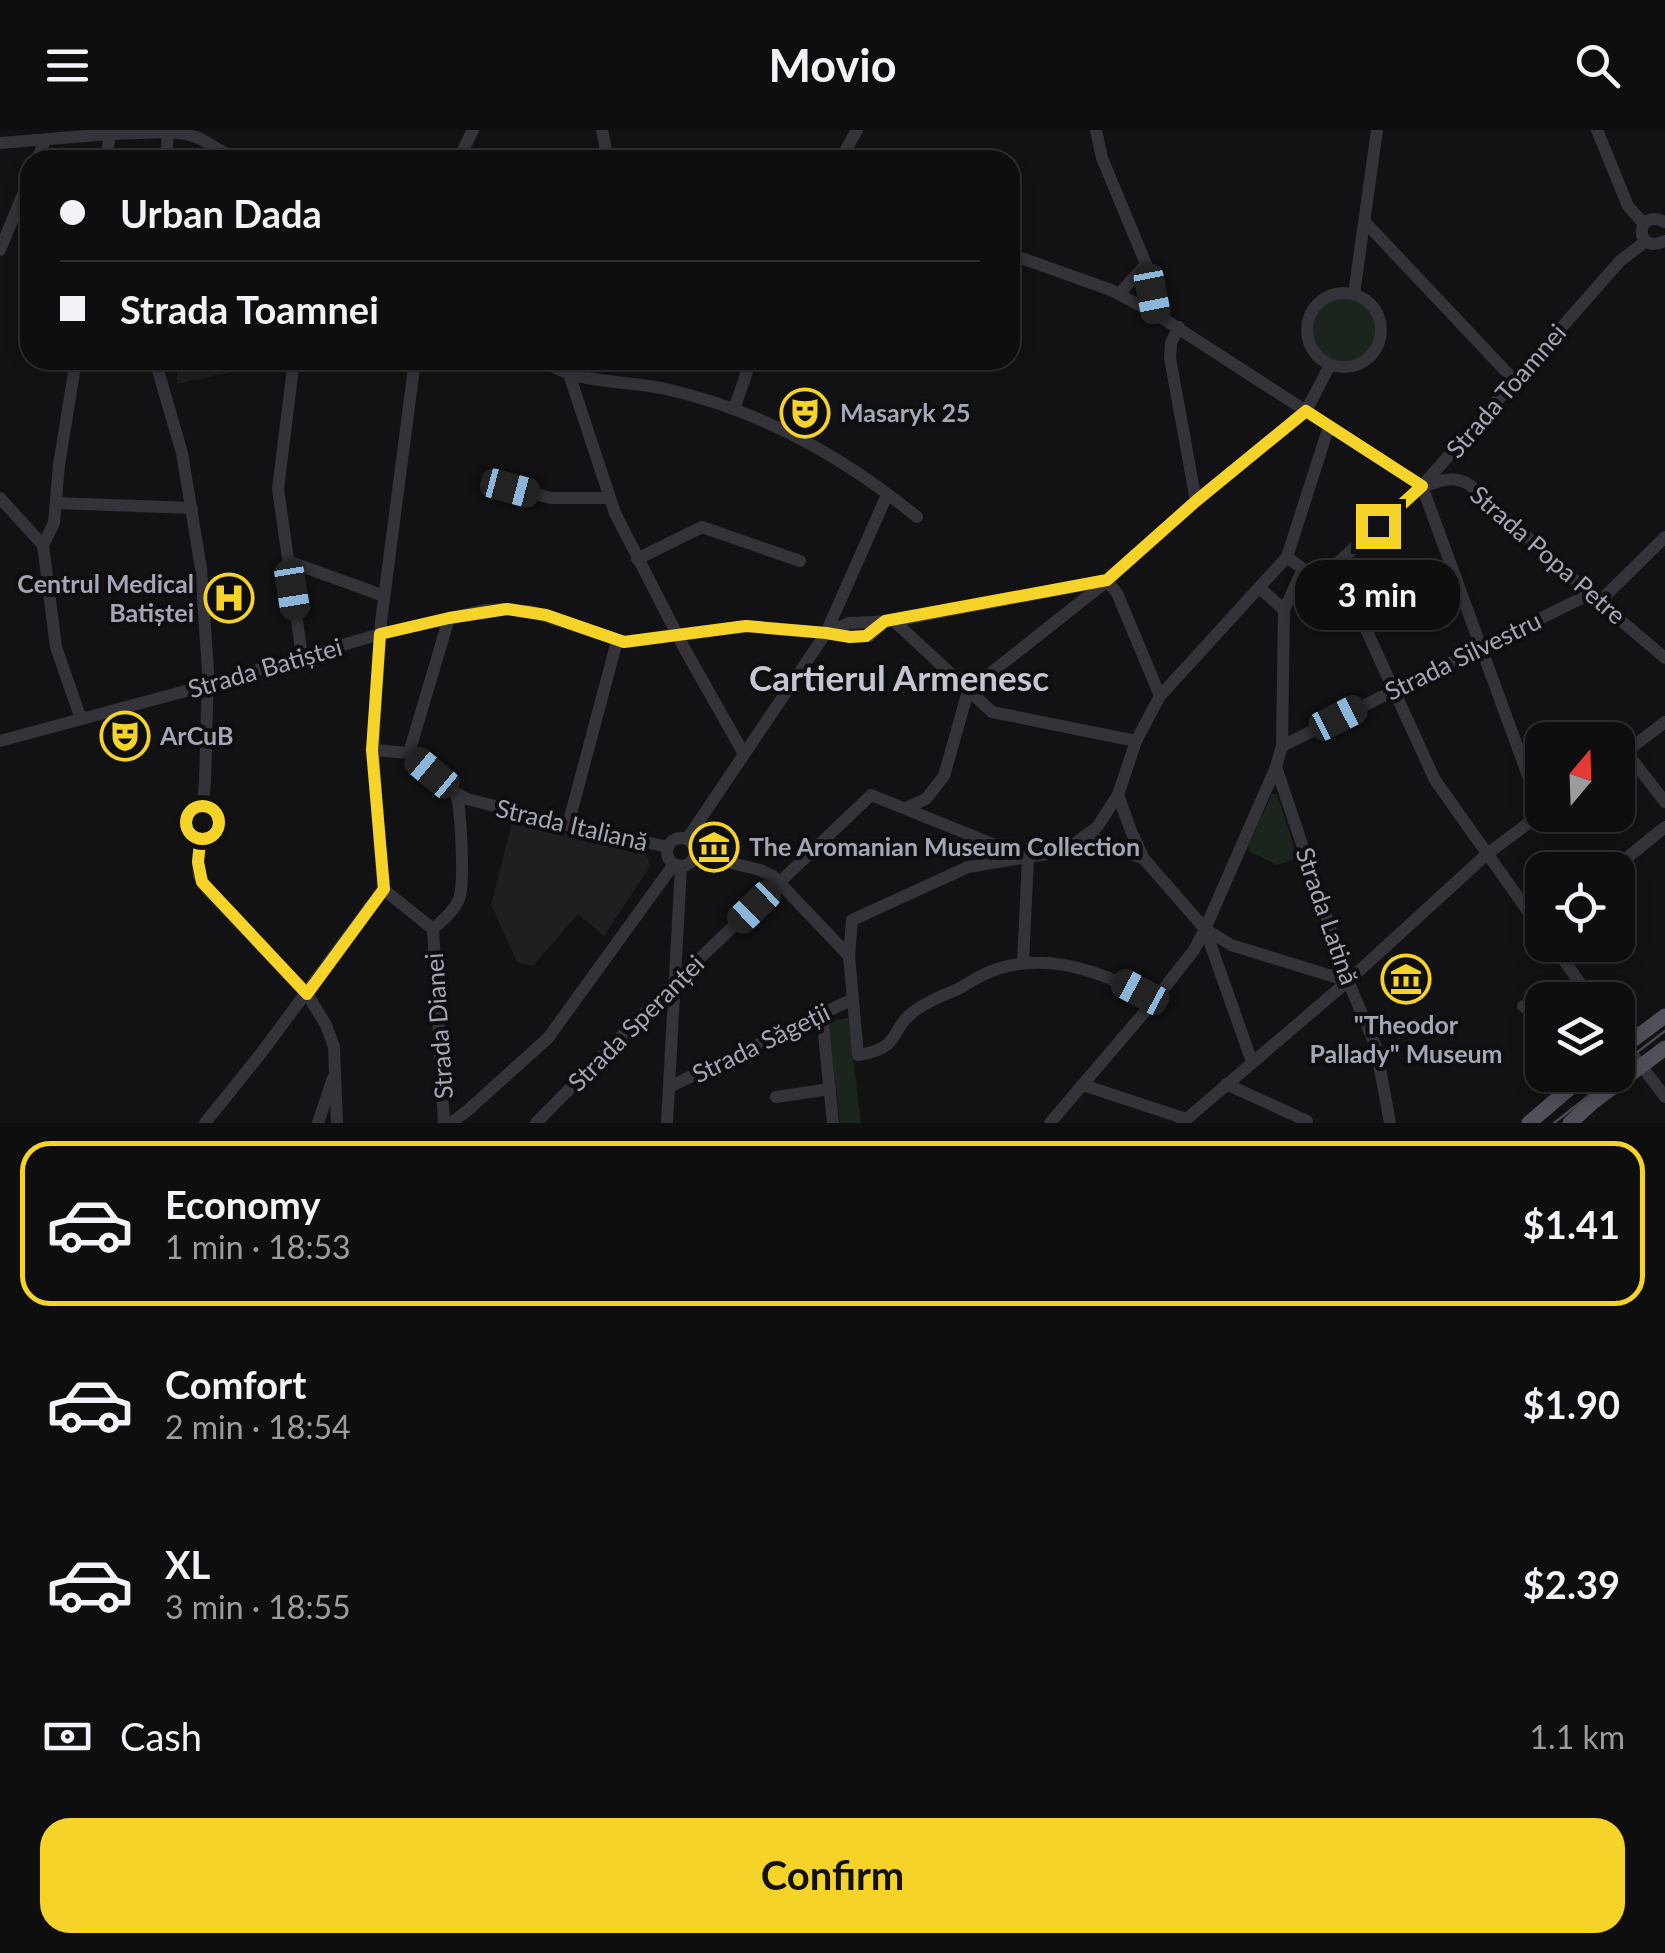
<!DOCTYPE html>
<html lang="en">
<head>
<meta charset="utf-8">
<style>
	:root { --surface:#0e0e0f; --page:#171718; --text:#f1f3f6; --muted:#9b9c9e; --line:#2e2e2f; --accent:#f5d329 }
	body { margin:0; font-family:Lato,sans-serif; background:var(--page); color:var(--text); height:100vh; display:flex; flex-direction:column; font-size:38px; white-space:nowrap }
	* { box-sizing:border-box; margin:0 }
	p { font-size:32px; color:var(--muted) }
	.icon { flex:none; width:55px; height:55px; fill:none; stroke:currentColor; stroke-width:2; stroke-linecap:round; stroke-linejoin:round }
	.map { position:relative; height:993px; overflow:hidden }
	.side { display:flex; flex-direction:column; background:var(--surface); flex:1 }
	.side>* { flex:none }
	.guide { position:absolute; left:20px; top:20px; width:1000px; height:220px; border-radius:30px; box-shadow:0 5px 15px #0003,0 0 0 2px var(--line); display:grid; align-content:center; height:220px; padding:0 40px; background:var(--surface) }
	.needle { width:65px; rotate:19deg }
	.buttons { position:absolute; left:1525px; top:592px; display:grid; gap:20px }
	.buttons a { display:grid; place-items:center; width:110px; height:110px; border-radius:20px; background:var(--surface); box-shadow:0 5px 15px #0003,0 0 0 2px var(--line); font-size:50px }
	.end { position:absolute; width:45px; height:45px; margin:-22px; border:12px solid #f5d329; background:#111; box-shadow:0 0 0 5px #111 }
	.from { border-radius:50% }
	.bubble { position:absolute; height:70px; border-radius:30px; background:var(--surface); box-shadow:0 5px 15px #0003,0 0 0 2px var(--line); font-size:32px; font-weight:700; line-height:70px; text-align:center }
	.car { position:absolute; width:30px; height:60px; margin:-30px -15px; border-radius:12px; box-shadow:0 0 8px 2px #0007; background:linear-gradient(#222 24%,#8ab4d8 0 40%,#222 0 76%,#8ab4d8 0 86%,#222 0) }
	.guide b { display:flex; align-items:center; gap:35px; height:95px; font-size:38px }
	.guide b+b { border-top:2px solid var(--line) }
	.guide i { width:25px; height:25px; background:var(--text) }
	ul { padding:18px 0 0; list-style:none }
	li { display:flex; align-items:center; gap:30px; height:165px; margin:0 20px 15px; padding:0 20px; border:5px solid transparent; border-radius:30px }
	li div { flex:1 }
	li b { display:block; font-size:38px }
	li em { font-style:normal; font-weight:700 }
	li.selected { border-color:var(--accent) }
	li>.icon { width:90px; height:90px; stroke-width:1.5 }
	.pay { display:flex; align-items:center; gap:25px; height:110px; padding:0 40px; font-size:38px }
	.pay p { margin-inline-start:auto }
	.button { display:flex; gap:20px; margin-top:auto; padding:20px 40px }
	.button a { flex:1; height:115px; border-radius:30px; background:var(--accent); color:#111; font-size:40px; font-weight:700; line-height:115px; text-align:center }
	header { display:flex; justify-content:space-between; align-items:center; height:130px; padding:0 40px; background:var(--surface); font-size:45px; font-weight:700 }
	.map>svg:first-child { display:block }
	.built { fill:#1f1e21 }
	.green { fill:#1c241e }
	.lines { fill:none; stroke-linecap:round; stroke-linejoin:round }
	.minor { stroke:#333339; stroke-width:12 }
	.major { stroke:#4f5058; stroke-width:15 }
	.tram { stroke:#484950; stroke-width:2.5 }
	.route { stroke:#f5d329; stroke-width:12 }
	.labels { text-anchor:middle; stroke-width:8; stroke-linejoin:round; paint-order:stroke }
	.street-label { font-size:25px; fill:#a3a6b5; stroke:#0e0d0f }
	.poi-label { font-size:25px; font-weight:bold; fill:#a3a6b5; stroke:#0e0d0f; text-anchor:start }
	.district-label { font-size:35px; font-weight:bold; fill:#c4c6d1; stroke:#0e0d0f }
</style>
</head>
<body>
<header><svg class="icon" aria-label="menu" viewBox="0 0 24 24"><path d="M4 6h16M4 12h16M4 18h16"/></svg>Movio<svg class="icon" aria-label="search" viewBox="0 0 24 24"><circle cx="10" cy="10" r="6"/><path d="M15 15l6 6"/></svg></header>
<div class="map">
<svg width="1665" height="993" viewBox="0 0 1665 993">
	<rect width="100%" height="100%" fill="#121214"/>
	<!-- built -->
	<g class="built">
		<path d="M 177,230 L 240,230 L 240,240 L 177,254 Z"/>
		<path d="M 512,692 L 645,721 L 650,736 L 604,806 L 578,784 L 533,836 L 517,832 L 491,775 Z"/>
	</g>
	<!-- green -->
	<g class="green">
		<circle cx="1344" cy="200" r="33"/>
		<path d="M 1272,664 L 1277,664 L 1298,728 L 1277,735 L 1249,721 L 1248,716 Z"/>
		<path d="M 848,888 L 861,993 L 840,993 L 828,891 Z"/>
	</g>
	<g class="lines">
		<!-- minor -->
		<g class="minor">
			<path d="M 602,0 L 608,30"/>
			<path d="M 1096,0 L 1102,28 L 1146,134 L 1156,184"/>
			<path d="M 1597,0 L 1628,76 L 1644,94"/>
			<path d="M 0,13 L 110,4 L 168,2 L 186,4 L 199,8 L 237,30"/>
			<path d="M 37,30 L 45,10"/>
			<path d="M 106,30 L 110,4"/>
			<path d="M 166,30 L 168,0"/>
			<path d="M 458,30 L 473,0"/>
			<path d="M 840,30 L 857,0"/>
			<path d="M 1365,92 L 1515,251"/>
			<path d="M 1665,92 C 1634,77 1634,126 1665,111"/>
			<path d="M 0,120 L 30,47"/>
			<path d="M 1010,124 L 1111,160 L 1156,184 L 1422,356"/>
			<circle cx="1344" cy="200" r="37"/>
			<path d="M 1119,164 L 1146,134"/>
			<path d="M 1354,164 L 1377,0"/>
			<path d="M 1179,197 L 1171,213 L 1170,228 L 1196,371"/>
			<path d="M 76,230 L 59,335 L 54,393 L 43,415 L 56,517 L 81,589"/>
			<path d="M 155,230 L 182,323 L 201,439 L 208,541 L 205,651 L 198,732 L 199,746 L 207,759 L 307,864 L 326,895 L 334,917 L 337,993"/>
			<path d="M 294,230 L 278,359 L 302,526"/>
			<path d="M 540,230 C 549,234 558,240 568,243 C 596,253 636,252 666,259 C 759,280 844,327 917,387"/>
			<path d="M 569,244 L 615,383 L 683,516 L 744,624"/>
			<path d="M 734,279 L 751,230"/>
			<path d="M 1422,356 L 1542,684"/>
			<path d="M 1425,356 C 1442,350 1454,345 1470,355 L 1599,472 L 1665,528"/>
			<path d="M 510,357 L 551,368 L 608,368"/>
			<path d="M 0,368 L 43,415"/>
			<path d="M 56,373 L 192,378"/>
			<path d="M 1287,427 L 1338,465 L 1364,495 L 1435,650 L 1542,801"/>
			<path d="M 637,429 L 702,397 L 800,431"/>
			<path d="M 288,431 L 384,466"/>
			<path d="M 1319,450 L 1422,356 L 1620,131 L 1646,111"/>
			<path d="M 1107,451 L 1117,463 L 1160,566"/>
			<path d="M 1260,458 L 1284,480"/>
			<path d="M 1599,472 L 1665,407"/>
			<path d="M 894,491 L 992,582 L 1136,611"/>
			<path d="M 826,503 L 849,493 L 894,491 L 1104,451"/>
			<path d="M 0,611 L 208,555 L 380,504 L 485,480 L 507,479 L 533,482 L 624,512 L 746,496 L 826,503 L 850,507 L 869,506 L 885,491"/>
			<path d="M 1282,616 L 1590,464"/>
			<path d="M 373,620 L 409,623 L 456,663 L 467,669 L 568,695 L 668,717"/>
			<path d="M 1626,622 L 1665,672"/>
			<path d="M 409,623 L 449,488"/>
			<path d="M 1618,628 L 1665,592"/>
			<path d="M 1276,637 L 1348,851 L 1376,917 L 1390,993"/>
			<path d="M 1118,665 L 1131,701 L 1144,729 L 1205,799 L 1231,815 L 1348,851"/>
			<path d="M 906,678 L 926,669 L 944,646 L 968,561 L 1107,451 L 1196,371 L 1306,281 L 1330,235"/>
			<path d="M 568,695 L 617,511"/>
			<path d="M 1087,705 L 1144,729"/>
			<circle cx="681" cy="722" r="14"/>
			<path d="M 687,709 L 826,503 L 887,365"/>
			<path d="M 695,724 L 760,740 L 773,746 L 849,826"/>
			<path d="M 1612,740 L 1665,697"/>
			<path d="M 383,759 L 373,620 L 381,492 L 415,230"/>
			<path d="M 383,759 L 433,799 L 444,993"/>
			<path d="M 433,799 C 443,790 454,781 459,769 C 465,753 461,680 456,663"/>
			<path d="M 1205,799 L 1252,932"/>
			<path d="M 1553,815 L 1592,870"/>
			<path d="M 1023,833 L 1028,728"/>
			<path d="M 1154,871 C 1104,841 1042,818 985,844 C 976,848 967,854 958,859 C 944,865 928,871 916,880 C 888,899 904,918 858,925 L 849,826 L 852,790 L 968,737 L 1052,723 L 1075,713 L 1097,697 L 1118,665 L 1136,611 L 1160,566 L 1287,427 L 1329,296"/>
			<path d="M 1523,876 L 1542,892"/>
			<path d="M 822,885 L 833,993"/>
			<path d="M 1618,905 L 1665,967"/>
			<path d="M 1226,954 L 1307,991"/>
			<path d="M 1083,955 L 1186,989"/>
			<path d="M 669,957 L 853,869"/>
			<path d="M 776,967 L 830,959"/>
			<path d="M 205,993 L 262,922 L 383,759"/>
			<path d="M 318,993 L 333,948"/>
			<path d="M 451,993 L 467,981 L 548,908 L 674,734"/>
			<path d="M 536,993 L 674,853 L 871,665 L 1025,727"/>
			<path d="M 667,993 L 681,737"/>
			<path d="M 1050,993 L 1154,871 L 1194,820 L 1205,799 L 1276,637 L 1282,616 L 1284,480 L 1303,439"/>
			<path d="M 1182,993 L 1348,851 L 1487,724 L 1542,683"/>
		</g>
		<!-- major -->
		<g class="major">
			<path d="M 1618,921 L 1665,886"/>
			<path d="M 1529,993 L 1585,945"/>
			<path d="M 1570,993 L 1593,972 L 1665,918"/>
		</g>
		<!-- tram -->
		<g class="tram">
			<path d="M 1618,937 L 1665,901"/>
			<path d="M 1554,993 L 1615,945"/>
		</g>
	</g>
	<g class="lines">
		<!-- route -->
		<path class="route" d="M 202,692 L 198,732 L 202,752 L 307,864 L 384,759 L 372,620 L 380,504 L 449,488 L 507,479 L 546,485 L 624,512 L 746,496 L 826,503 L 850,507 L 866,506 L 885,491 L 1107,450 L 1196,371 L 1306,281 L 1422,356 L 1378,396"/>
	</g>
	<!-- icons -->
	<defs>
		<g id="theatre-ring" transform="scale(2.5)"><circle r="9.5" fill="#0e0d0f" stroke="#f5d329" stroke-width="1.5"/><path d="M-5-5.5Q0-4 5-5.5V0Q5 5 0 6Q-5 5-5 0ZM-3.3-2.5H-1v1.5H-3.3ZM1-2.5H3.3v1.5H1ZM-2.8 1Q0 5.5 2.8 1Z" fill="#f5d329"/></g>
		<g id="hospital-ring" transform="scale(2.5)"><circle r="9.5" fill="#0e0d0f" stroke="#f5d329" stroke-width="1.5"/><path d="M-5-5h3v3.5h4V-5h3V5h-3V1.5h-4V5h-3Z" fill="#f5d329"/></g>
		<g id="museum-ring" transform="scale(2.5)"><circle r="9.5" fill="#0e0d0f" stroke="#f5d329" stroke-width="1.5"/><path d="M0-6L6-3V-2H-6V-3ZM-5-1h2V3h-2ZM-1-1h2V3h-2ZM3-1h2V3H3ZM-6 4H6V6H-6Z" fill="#f5d329"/></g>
	</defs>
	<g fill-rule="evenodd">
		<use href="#theatre-ring" x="805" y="283"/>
		<use href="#hospital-ring" x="229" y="468"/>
		<use href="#theatre-ring" x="125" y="606"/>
		<use href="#museum-ring" x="714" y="717"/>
		<use href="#museum-ring" x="1406" y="849"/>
	</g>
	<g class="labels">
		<!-- street labels -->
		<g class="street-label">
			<text transform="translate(1506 261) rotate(-49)" y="9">Strada Toamnei</text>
			<text transform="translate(1548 425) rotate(41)" y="9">Strada Popa Petre</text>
			<text transform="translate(1463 526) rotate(-26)" y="9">Strada Silvestru</text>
			<text transform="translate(265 538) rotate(-16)" y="9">Strada Batiștei</text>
			<text transform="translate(572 695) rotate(13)" y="9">Strada Italiană</text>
			<text transform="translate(1327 786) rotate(71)" y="9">Strada Latină</text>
			<text transform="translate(636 893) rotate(-45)" y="9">Strada Speranței</text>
			<text transform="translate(439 896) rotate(-94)" y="9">Strada Dianei</text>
			<text transform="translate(761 913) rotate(-26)" y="9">Strada Săgeții</text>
		</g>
		<!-- poi labels -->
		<g class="poi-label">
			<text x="840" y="292">Masaryk 25</text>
			<text x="194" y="463" text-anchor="end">Centrul Medical<tspan x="194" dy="29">Batiștei</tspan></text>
			<text x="160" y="615">ArCuB</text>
			<text x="749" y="726">The Aromanian Museum Collection</text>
			<text x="1406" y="904" text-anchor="middle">"Theodor<tspan x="1406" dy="29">Pallady" Museum</tspan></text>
		</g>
		<!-- district labels -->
		<g class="district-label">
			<text x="899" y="561">Cartierul Armenesc</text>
		</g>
	</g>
</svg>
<div class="buttons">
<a><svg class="needle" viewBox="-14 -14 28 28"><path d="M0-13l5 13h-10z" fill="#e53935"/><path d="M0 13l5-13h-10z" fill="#9b9c9e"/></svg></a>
<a><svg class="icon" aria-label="locate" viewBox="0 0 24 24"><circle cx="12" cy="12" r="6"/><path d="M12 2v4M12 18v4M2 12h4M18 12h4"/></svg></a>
<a><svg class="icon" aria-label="layers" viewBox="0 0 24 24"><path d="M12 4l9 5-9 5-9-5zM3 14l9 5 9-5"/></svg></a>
</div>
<i class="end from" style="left:202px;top:692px"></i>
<i class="end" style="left:1378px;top:396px"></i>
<div class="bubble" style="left:1295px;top:430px;width:165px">3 min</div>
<i class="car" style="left:1152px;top:164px;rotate:169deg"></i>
<i class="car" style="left:510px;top:358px;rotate:105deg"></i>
<i class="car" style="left:292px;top:460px;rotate:171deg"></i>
<i class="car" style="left:1338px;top:588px;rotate:63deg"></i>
<i class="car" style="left:432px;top:643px;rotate:310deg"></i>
<i class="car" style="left:754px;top:777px;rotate:226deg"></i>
<i class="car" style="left:1140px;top:862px;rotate:298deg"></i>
<div class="guide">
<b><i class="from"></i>Urban Dada</b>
<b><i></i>Strada Toamnei</b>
</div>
</div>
<section class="side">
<ul>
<li class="selected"><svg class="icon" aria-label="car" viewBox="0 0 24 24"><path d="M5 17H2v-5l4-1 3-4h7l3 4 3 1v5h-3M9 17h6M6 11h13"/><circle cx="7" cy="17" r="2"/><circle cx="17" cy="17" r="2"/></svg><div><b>Economy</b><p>1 min · 18:53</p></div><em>$1.41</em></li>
<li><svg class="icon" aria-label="car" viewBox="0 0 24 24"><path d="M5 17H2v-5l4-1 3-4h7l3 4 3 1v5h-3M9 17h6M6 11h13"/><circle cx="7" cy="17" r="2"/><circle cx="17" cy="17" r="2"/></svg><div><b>Comfort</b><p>2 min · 18:54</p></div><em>$1.90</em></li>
<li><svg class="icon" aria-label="car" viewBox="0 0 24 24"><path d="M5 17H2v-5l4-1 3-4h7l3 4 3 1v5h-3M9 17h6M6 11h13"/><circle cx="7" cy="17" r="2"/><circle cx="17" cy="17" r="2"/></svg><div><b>XL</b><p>3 min · 18:55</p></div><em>$2.39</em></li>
</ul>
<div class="pay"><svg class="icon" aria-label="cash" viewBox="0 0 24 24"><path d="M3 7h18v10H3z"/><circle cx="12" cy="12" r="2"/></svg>Cash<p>1.1 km</p></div>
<div class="button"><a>Confirm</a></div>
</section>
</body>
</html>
